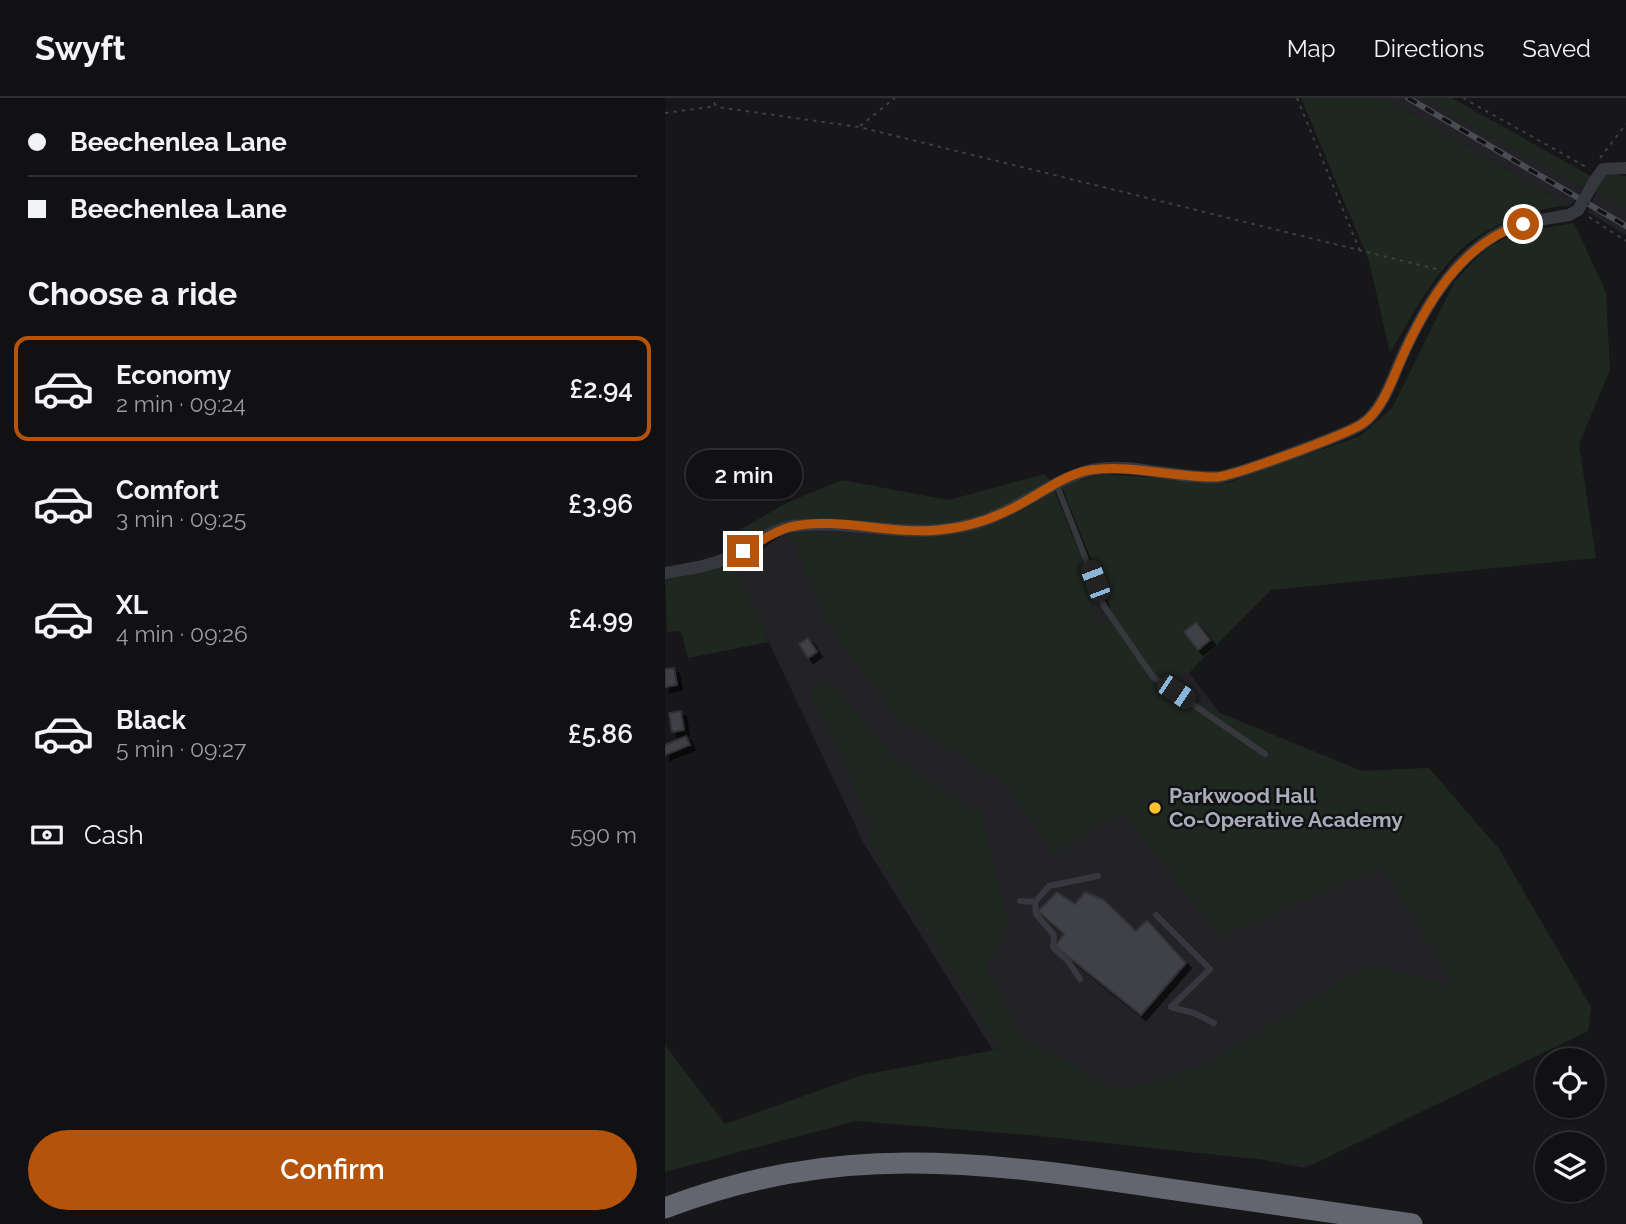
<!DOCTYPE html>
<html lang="en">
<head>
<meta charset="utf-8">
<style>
	:root { --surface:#111013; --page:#1e1e21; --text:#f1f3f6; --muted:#9c9da0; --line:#303033; --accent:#b45309 }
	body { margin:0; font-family:Raleway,sans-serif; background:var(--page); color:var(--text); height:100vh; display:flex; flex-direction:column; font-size:26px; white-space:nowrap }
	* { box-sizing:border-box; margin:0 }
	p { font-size:23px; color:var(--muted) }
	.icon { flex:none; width:38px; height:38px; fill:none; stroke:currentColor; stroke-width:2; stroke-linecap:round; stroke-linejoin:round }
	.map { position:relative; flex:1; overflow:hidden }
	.panel { display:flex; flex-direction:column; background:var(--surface); width:665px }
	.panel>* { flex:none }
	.guide { display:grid; align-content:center; height:154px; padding:0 28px; background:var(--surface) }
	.tools { position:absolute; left:870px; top:950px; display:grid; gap:14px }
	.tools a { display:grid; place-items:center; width:70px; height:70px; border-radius:50%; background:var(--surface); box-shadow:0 2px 5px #0004,0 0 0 2px var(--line); font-size:35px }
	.end { position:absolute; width:32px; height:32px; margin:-16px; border:9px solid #b45309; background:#fff; box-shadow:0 0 0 4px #fff }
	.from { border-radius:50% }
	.bubble { position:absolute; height:49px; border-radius:24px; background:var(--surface); box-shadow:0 2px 5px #0004,0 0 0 2px var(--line); font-size:23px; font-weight:600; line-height:49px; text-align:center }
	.car { position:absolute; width:21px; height:42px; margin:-21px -10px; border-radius:9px; box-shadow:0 0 5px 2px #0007; background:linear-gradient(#222 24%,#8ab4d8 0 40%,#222 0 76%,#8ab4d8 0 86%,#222 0) }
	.guide b { display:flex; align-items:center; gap:24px; height:66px; font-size:26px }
	.guide b+b { border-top:2px solid var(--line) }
	.guide i { width:18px; height:18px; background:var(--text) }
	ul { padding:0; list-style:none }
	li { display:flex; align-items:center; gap:21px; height:105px; margin:0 14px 10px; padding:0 14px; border:4px solid transparent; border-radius:14px }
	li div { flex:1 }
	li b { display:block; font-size:26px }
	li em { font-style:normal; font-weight:600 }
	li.selected { border-color:var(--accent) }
	li>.icon { width:63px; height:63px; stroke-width:1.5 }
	h2 { padding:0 28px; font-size:32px; line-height:84px }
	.pay { display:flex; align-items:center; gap:18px; height:77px; padding:0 28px; font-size:26px }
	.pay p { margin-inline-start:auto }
	.button { display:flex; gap:14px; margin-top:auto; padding:14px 28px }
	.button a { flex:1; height:80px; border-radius:42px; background:var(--accent); color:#fff; font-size:28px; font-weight:600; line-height:80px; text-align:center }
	header { display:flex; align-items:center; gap:42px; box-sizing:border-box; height:98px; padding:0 35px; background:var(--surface); border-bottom:2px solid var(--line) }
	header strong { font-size:33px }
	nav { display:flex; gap:38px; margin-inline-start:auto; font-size:24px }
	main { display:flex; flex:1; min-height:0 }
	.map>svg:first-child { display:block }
	.built { fill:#232226 }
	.green { fill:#1e2720 }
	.building { fill:#414146; stroke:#313035; stroke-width:2; filter:url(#shadow) }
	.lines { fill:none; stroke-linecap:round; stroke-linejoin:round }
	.path { stroke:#3d3f45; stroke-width:2; stroke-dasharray:3.5 5; stroke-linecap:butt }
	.service { stroke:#37383e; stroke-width:6 }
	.minor { stroke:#37383e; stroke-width:12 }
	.motorway { stroke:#63666f; stroke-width:21 }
	.rail-casing { stroke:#4a4c53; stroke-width:6 }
	.rail { stroke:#121114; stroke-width:3.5; stroke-dasharray:10; stroke-linecap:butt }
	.minor-bridge { stroke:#37383e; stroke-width:12 }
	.route { stroke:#b45309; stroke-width:9 }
	.poi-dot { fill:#fbc02c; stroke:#121114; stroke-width:2.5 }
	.labels { text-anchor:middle; stroke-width:5; stroke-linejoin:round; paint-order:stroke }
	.poi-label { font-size:21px; font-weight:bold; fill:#a8acb9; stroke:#121114; text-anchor:start }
</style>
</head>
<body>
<header>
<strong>Swyft</strong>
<nav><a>Map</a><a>Directions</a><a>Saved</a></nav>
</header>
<main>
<section class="panel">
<div class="guide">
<b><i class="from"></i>Beechenlea Lane</b>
<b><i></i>Beechenlea Lane</b>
</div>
<h2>Choose a ride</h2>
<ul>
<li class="selected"><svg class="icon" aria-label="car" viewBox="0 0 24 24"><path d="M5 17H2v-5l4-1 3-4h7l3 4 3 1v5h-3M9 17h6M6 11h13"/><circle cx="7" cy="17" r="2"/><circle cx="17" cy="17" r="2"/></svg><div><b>Economy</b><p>2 min · 09:24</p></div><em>£2.94</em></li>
<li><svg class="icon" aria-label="car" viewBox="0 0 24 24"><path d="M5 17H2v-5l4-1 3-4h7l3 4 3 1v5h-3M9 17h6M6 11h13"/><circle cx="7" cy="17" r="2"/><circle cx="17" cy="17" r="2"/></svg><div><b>Comfort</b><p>3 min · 09:25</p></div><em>£3.96</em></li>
<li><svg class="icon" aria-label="car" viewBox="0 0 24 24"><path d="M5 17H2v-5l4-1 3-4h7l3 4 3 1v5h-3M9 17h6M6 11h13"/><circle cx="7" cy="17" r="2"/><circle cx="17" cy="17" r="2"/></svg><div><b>XL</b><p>4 min · 09:26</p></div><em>£4.99</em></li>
<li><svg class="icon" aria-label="car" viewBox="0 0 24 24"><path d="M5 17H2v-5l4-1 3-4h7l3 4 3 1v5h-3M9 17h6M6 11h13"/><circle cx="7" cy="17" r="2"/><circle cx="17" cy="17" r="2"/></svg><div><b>Black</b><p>5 min · 09:27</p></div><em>£5.86</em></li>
</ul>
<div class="pay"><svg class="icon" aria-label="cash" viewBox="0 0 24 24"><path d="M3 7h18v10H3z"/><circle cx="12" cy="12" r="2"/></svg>Cash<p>590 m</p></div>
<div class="button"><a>Confirm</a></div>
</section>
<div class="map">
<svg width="961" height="1126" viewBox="0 0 961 1126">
	<defs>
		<filter id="shadow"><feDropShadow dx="5" dy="5" stdDeviation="0" flood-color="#0009"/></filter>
	</defs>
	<rect width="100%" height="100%" fill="#171619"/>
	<!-- built -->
	<g class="built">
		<path d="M 720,0 L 787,0 L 918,91 L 905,108 Z"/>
		<path d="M 936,84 L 961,98 L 961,137 L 923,114 Z"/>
		<path d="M 389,392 L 437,510 L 503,578 L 524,575 L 555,615 L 697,673 L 764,670 L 834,751 L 926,909 L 923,933 L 639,1070 L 367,1015 L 199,746 L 67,466 L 82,462 L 123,433 Z"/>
	</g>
	<!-- green -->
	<g class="green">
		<path d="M 636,0 L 720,0 L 905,108 C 876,107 822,128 800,148 C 768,176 747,219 725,255 L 704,163 Z"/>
		<path d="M 759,0 L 787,0 L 926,78 L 918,90 Z"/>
		<path d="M 941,76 L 961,78 L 961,111 L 930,93 Z"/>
		<path d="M 909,125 L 941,194 L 945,272 L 914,346 L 931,460 L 606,492 L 524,575 L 504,578 L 542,610 L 697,673 L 764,670 L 834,751 L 926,909 L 923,933 L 647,1067 L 374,1038 L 191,1023 L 0,1074 L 0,947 L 60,1026 L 197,977 L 335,951 L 200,738 L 210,735 L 144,592 L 164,582 L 226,656 L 315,715 L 344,826 L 320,870 L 355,938 L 455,992 L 539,967 L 702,867 L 789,888 L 716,769 L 554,839 L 456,713 L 389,756 L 336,681 L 231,619 L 162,526 L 123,433 L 242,440 L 320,427 L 389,392 L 434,503 L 424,509 L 436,537 L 445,508 L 396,387 L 438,376 L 562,385 L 695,338 L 727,310 L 790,183 L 821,150 L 851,135 Z"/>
		<path d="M 379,376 L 386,383 L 338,411 L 272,429 L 122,424 L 63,448 L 68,436 L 121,405 L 177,382 L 284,402 Z"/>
		<path d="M 67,466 L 104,544 L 23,560 L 16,533 L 2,534 L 0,481 Z"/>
	</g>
	<!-- building -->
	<g class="building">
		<path d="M 531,524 L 545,542 L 533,552 L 519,534 Z"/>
		<path d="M 143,540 L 152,554 L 143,560 L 134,546 Z"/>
		<path d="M 9,570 L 12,587 L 0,589 L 0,571 Z"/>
		<path d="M 16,613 L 19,632 L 7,634 L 4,615 Z"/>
		<path d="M 21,638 L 25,647 L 0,657 L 0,647 Z"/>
		<path d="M 392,794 L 410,806 L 420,794 L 438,801 L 471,833 L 482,822 L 521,865 L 476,917 L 390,848 L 399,836 L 373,813 Z"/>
	</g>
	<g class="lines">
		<!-- path -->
		<g class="path">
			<path d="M 632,0 L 695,153"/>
			<path d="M 798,0 L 923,70"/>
			<path d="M 0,15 L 45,9 L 49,5 L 52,9 L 194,29 L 775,172"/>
			<path d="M 195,28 L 230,0"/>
			<path d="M 935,60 L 961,26"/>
			<path d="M 924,119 L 961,143"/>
		</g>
		<!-- service -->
		<g class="service">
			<path d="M 391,385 L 439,508 L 488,579 L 600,656"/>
			<path d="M 355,803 L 370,804 L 384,788 L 433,778"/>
			<path d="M 370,804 L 371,816 L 389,837 L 388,849 L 403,863 L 415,881"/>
			<path d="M 491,817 L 545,871 L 506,909"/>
			<path d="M 506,909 L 529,915 L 549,925"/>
		</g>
		<!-- minor -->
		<g class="minor">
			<path d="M 930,82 L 938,71 L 961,70"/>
			<path d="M 0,475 C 22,471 46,468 67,458 C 86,449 107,431 128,428 C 193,420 249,446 317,423 C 354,411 384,384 422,373 C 462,362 512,382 554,379 C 571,377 683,336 697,326 C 716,313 727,283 735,263 C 757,214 788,158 838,133 C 858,123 883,121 904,117 L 913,112"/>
		</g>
		<!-- motorway -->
		<path class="motorway" d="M 0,1110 C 173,1044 313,1063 490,1089 C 576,1101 661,1114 747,1126"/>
		<!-- rail casing -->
		<g class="rail-casing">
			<path id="rail" d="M 743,0 L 961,128"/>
		</g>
		<!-- rail -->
		<use href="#rail" class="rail"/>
		<!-- minor-bridge -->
		<path class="minor-bridge" d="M 913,112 L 930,82"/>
	</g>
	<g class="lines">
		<!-- route -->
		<path class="route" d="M 78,453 C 93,445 109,433 125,429 C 172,418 225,437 273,432 C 298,430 322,423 344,412 C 371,400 396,377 425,372 C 467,366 510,380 552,379 C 569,378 680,337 697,326 C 716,314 727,283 735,264 C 760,207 796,145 858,126"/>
	</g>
	<!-- markers -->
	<circle class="poi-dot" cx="490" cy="710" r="7"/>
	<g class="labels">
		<!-- poi labels -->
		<g class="poi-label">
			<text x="504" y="705">Parkwood Hall<tspan x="504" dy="24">Co-Operative Academy</tspan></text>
		</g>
	</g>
</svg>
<div class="tools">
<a><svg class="icon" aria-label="locate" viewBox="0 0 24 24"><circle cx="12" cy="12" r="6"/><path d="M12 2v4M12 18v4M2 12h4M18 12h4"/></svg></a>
<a><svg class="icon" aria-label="layers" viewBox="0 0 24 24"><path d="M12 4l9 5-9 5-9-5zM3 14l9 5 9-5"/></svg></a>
</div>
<i class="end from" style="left:858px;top:126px"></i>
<i class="end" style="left:78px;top:453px"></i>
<div class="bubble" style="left:21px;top:352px;width:116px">2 min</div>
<i class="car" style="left:430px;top:483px;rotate:339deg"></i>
<i class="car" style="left:511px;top:594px;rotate:124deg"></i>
</div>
</main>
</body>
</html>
